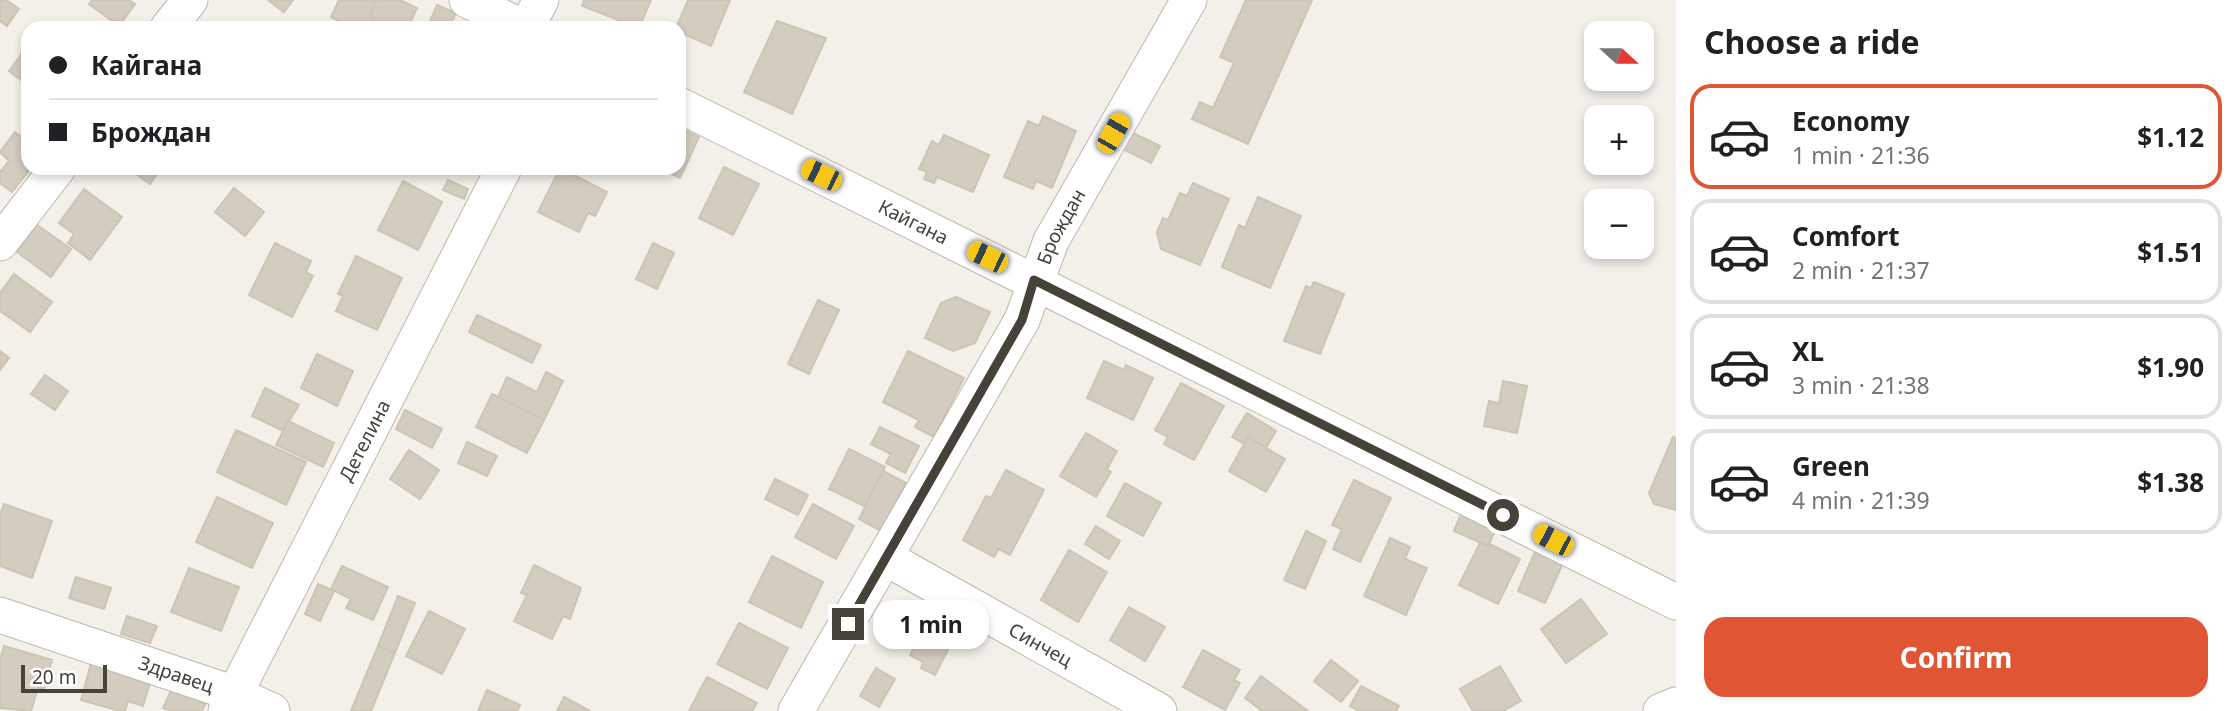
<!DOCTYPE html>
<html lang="en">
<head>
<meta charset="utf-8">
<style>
	:root { --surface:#fff; --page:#f2f2f2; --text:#202124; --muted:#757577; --line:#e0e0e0; --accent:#e05533 }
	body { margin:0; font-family:"Noto Sans",sans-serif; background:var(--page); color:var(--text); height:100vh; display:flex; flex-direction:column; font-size:26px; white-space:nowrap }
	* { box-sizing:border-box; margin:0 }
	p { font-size:23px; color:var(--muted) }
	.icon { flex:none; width:38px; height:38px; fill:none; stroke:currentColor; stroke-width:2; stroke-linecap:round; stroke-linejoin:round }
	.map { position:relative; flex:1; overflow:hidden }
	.drawer { display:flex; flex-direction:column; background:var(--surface); width:560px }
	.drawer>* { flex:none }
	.banner { position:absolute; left:21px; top:21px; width:665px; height:154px; border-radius:21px; box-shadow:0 4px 10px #0003; display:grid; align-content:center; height:154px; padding:0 28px; background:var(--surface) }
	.needle { width:46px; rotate:111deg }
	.fabs { position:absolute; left:1584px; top:21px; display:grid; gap:14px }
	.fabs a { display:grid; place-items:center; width:70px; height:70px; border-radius:14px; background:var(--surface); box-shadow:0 4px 10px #0003; font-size:35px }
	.scale { position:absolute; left:21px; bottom:18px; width:86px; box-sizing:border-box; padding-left:7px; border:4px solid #464139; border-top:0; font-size:19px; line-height:24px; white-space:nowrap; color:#464139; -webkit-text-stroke:5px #fff; paint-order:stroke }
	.end { position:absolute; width:32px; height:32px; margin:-16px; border:9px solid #464139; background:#fff; box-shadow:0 0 0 4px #fff }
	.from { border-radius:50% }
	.bubble { position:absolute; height:49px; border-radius:21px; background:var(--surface); box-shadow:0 4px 10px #0003; font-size:23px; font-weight:700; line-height:49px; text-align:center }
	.car { position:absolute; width:21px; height:42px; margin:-21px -10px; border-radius:9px; box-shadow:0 0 5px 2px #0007; background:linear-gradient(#f5c518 24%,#345 0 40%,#f5c518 0 76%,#345 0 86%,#f5c518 0) }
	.banner b { display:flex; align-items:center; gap:24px; height:66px; font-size:26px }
	.banner b+b { border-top:2px solid var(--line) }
	.banner i { width:18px; height:18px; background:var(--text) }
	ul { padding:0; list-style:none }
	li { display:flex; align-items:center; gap:21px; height:105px; margin:0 14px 10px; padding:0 14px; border:4px solid var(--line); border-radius:21px }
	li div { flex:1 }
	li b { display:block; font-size:26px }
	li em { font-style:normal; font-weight:700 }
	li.current { border-color:var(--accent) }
	li>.icon { width:63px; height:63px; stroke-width:1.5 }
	h2 { padding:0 28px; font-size:32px; line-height:84px }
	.button { display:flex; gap:14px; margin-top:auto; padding:14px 28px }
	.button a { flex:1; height:80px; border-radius:21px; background:var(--accent); color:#fff; font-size:28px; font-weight:700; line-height:80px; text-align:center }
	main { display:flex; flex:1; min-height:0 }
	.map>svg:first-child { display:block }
	.building { fill:#d3ccc0; stroke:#cdc4b4; stroke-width:2 }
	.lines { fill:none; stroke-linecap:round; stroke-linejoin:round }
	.minor-casing { stroke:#bdb8ad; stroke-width:37 }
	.minor { stroke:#fff; stroke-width:35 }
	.route { stroke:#464139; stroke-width:9 }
	.labels { text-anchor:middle; stroke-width:7; stroke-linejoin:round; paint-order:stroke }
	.street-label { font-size:19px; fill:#464139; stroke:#fff }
</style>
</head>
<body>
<main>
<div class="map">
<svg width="1676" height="711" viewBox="0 0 1676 711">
	<rect width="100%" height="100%" fill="#f3f0ea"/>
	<!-- building -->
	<g class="building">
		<path d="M 0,0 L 6,0 L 19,9 L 7,26 L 0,21 Z"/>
		<path d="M 92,0 L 129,0 L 135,4 L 119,26 L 89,4 Z"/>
		<path d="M 268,0 L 293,0 L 284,12 Z"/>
		<path d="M 339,0 L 377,1 L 370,15 L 374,17 L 369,28 L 345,28 L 347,25 L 331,17 Z"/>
		<path d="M 377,0 L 400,0 L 417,8 L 408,28 L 369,28 L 374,17 L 370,15 Z"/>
		<path d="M 584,0 L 651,0 L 639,28 L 582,6 Z"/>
		<path d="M 688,0 L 730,0 L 711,46 L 679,32 L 676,28 Z"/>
		<path d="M 1246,0 L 1312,0 L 1248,144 L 1192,119 L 1200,102 L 1213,108 L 1234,63 L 1220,57 Z"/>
		<path d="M 437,5 L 456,13 L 449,28 L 428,26 Z"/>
		<path d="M 777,21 L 826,38 L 792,114 L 744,92 Z"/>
		<path d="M 28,45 L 28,85 L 9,71 Z"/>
		<path d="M 1043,116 L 1076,131 L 1052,188 L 1036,181 L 1033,189 L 1004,177 L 1028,121 L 1039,126 Z"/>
		<path d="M 679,128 L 699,137 L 680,178 L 660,168 L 679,168 Z"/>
		<path d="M 15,132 L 28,142 L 28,168 L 31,168 L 12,192 L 0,183 L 0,172 L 9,161 L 0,152 Z"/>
		<path d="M 1131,132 L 1160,146 L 1151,163 L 1123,149 Z"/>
		<path d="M 944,135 L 989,155 L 973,192 L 937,177 L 934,183 L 924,179 L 927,172 L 919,169 L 932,141 L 939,145 Z"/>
		<path d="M 724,167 L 759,184 L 733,235 L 699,218 Z"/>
		<path d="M 128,168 L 161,168 L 150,184 Z"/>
		<path d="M 560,168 L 607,192 L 595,216 L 588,213 L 579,232 L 538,212 Z"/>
		<path d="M 448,180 L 468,189 L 464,199 L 443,190 Z"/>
		<path d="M 403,181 L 442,202 L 418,250 L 378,230 Z"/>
		<path d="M 1193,183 L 1229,199 L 1200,265 L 1161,249 L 1157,232 L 1163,218 L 1168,220 L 1180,193 L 1187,196 Z"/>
		<path d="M 234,188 L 264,212 L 245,236 L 215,212 Z"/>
		<path d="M 84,189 L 122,217 L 90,260 L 68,243 L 74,234 L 59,223 Z"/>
		<path d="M 1258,197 L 1301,216 L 1270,288 L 1222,267 L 1239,225 L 1245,228 Z"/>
		<path d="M 36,224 L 71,249 L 51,277 L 17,252 Z"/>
		<path d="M 275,243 L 311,261 L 306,272 L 313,276 L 292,317 L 249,295 Z"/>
		<path d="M 653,243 L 674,253 L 657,289 L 636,279 Z"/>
		<path d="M 356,256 L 402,278 L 377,330 L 336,311 L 343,296 L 338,294 Z"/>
		<path d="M 14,274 L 52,302 L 30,332 L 0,311 L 0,293 Z"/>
		<path d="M 1314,282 L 1344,294 L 1320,354 L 1284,341 L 1306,286 L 1311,288 Z"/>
		<path d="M 956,297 L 990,312 L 975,343 L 953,351 L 925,338 L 941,303 Z"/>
		<path d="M 818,300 L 839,310 L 809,374 L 788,364 Z"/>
		<path d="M 477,315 L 541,345 L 532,363 L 469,332 Z"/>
		<path d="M 0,351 L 9,358 L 0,370 Z"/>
		<path d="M 908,351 L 964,378 L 934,437 L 915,427 L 919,420 L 883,402 Z"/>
		<path d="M 317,354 L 353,371 L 337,406 L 301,388 Z"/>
		<path d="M 1104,361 L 1124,370 L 1126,365 L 1153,378 L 1133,420 L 1087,398 Z"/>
		<path d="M 546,372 L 563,381 L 544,420 L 498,397 L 507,377 L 537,392 Z"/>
		<path d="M 45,375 L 68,391 L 55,410 L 31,394 Z"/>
		<path d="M 1503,381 L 1527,386 L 1517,433 L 1484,426 L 1489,401 L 1499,403 Z"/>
		<path d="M 1181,383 L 1224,406 L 1194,460 L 1164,444 L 1168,437 L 1155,430 Z"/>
		<path d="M 265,388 L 299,405 L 283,431 L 252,416 Z"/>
		<path d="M 492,394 L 544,420 L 527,453 L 476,427 Z"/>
		<path d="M 405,410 L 442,429 L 432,448 L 396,429 Z"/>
		<path d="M 1247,413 L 1276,431 L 1266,448 L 1248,437 L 1244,444 L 1232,437 Z"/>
		<path d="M 288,421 L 334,443 L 323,467 L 276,445 Z"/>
		<path d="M 880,427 L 919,446 L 905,473 L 886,463 L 891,454 L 871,444 Z"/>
		<path d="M 236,430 L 306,462 L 286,505 L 217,472 Z"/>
		<path d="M 1086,433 L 1117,451 L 1107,469 L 1111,472 L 1096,497 L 1060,476 Z"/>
		<path d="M 1248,437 L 1285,459 L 1266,492 L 1229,471 Z"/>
		<path d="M 1673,437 L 1676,438 L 1676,510 L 1654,504 L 1649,493 Z"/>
		<path d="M 467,442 L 497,456 L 487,476 L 458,463 Z"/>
		<path d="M 849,449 L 885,467 L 866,507 L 829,489 Z"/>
		<path d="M 409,450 L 439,470 L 420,499 L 390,479 Z"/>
		<path d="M 1006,470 L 1044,490 L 1010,555 L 999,549 L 994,557 L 963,540 L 986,496 L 991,498 Z"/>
		<path d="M 883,471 L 906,483 L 881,531 L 859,519 Z"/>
		<path d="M 775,479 L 808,495 L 798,515 L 765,499 Z"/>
		<path d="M 1354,480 L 1391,498 L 1360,562 L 1333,549 L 1342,529 L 1332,525 Z"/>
		<path d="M 1125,483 L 1161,503 L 1143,536 L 1107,516 Z"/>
		<path d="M 217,497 L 273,523 L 252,568 L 196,542 Z"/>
		<path d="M 4,504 L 52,521 L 32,578 L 0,566 L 0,515 Z"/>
		<path d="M 813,504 L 854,526 L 836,559 L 795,537 Z"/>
		<path d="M 1462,511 L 1497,527 L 1488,546 L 1454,531 Z"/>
		<path d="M 1096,526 L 1120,541 L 1109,559 L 1085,544 Z"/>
		<path d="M 1306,531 L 1326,541 L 1305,589 L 1284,580 Z"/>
		<path d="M 1390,538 L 1410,547 L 1405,559 L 1427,568 L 1406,615 L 1364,596 Z"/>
		<path d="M 1480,543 L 1488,546 L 1490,544 L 1520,559 L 1498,604 L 1459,585 Z"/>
		<path d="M 1536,549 L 1564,561 L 1545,603 L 1518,591 Z"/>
		<path d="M 1069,550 L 1107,572 L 1078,622 L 1041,600 Z"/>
		<path d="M 772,556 L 823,582 L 801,628 L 749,602 Z"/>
		<path d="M 534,565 L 581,588 L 570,619 L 563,616 L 552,639 L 514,621 L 527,595 L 521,593 Z"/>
		<path d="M 342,566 L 388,587 L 373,620 L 346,608 L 351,599 L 331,589 Z"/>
		<path d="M 189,568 L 239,587 L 221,631 L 171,612 Z"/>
		<path d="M 76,577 L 111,588 L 104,609 L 69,598 Z"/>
		<path d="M 318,584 L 334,591 L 320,621 L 305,614 Z"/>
		<path d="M 398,596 L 415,603 L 395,653 L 378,646 Z"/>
		<path d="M 1581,599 L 1607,634 L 1566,663 L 1541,629 Z"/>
		<path d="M 1129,607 L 1165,627 L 1145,661 L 1110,640 Z"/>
		<path d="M 429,611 L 465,629 L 442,674 L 406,656 Z"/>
		<path d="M 127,616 L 157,626 L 150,643 L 121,634 Z"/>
		<path d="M 739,623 L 788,648 L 767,689 L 717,664 Z"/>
		<path d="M 926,624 L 954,638 L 935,675 L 921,668 L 923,662 L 910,655 Z"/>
		<path d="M 4,646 L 52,660 L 44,689 L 38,688 L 31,711 L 0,708 L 0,660 Z"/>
		<path d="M 378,646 L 395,653 L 371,711 L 351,711 Z"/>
		<path d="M 1203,650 L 1240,670 L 1234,680 L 1240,683 L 1225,710 L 1183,687 Z"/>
		<path d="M 93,656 L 153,673 L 143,706 L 128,701 L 125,711 L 120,711 L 81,700 Z"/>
		<path d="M 1331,660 L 1358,681 L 1341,702 L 1314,681 Z"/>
		<path d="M 1500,666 L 1521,701 L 1503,711 L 1473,711 L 1460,689 Z"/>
		<path d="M 876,668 L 895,679 L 879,707 L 860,696 Z"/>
		<path d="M 1261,676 L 1308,711 L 1262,711 L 1245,698 Z"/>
		<path d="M 707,677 L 757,703 L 752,711 L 689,711 Z"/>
		<path d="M 175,682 L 208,697 L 202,711 L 171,711 L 163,708 Z"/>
		<path d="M 1361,686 L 1399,706 L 1396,711 L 1359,711 L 1350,706 Z"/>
		<path d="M 487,690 L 520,705 L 517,711 L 478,711 Z"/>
		<path d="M 564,697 L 590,711 L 557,711 Z"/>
	</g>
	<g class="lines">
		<!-- minor casing -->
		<g class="minor-casing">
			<g id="minor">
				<path d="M 467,0 L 524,28"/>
				<path d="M 168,28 L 190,0"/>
				<path d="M 526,28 L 541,0"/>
				<path id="s1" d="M 679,105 L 1676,602"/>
				<path d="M 0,243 L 58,168"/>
				<path id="s2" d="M 886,558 L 1159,711"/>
				<path id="s3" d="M 0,615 L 235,694 L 272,711"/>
				<path id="s4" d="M 226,711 L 504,168"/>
				<path id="s5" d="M 796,711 L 1022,320 L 1051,241 L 1189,0"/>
				<path d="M 1661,711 L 1676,705"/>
			</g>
		</g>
		<!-- minor -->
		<use href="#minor" class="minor"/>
	</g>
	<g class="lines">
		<!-- route -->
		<path class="route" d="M 848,624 L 1022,320 L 1034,280 L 1503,515"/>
	</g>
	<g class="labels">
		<!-- street labels -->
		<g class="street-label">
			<text dy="7" stroke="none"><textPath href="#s1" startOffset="262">Кайгана</textPath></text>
			<text dy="7" stroke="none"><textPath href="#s5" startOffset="553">Брождан</textPath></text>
			<text dy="7" stroke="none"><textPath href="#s4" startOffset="304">Детелина</textPath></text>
			<text dy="7" stroke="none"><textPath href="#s2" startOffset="177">Синчец</textPath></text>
			<text dy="7" stroke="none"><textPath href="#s3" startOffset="186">Здравец</textPath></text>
		</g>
	</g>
</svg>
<div class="fabs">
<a><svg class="needle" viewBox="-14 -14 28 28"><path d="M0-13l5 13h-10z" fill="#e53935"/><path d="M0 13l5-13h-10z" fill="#757577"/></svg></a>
<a>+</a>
<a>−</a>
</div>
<div class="scale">20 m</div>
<i class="end from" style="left:1503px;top:515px"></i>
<i class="end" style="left:848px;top:624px"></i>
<div class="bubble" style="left:873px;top:600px;width:116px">1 min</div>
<i class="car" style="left:1113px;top:133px;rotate:30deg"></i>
<i class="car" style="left:821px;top:175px;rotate:296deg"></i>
<i class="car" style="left:987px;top:257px;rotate:296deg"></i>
<i class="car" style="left:1553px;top:540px;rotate:297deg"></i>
<div class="banner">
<b><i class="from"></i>Кайгана</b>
<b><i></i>Брождан</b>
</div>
</div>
<section class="drawer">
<h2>Choose a ride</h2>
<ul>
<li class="current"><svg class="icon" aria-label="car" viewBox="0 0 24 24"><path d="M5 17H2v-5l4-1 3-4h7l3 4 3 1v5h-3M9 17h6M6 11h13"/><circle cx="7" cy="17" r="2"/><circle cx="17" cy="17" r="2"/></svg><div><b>Economy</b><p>1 min · 21:36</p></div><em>$1.12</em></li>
<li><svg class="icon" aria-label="car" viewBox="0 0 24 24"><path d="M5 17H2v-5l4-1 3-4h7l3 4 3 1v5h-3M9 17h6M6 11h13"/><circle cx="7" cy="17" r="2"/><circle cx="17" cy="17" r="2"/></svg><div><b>Comfort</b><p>2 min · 21:37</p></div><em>$1.51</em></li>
<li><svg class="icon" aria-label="car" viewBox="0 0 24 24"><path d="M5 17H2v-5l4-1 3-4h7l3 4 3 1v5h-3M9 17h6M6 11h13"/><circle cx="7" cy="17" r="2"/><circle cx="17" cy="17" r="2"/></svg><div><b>XL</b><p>3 min · 21:38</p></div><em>$1.90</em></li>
<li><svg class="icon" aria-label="car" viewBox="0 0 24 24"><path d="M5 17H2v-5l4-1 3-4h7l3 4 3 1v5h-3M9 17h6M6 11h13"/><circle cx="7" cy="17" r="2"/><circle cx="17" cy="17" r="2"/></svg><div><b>Green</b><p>4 min · 21:39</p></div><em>$1.38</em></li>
</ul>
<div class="button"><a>Confirm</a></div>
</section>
</main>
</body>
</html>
